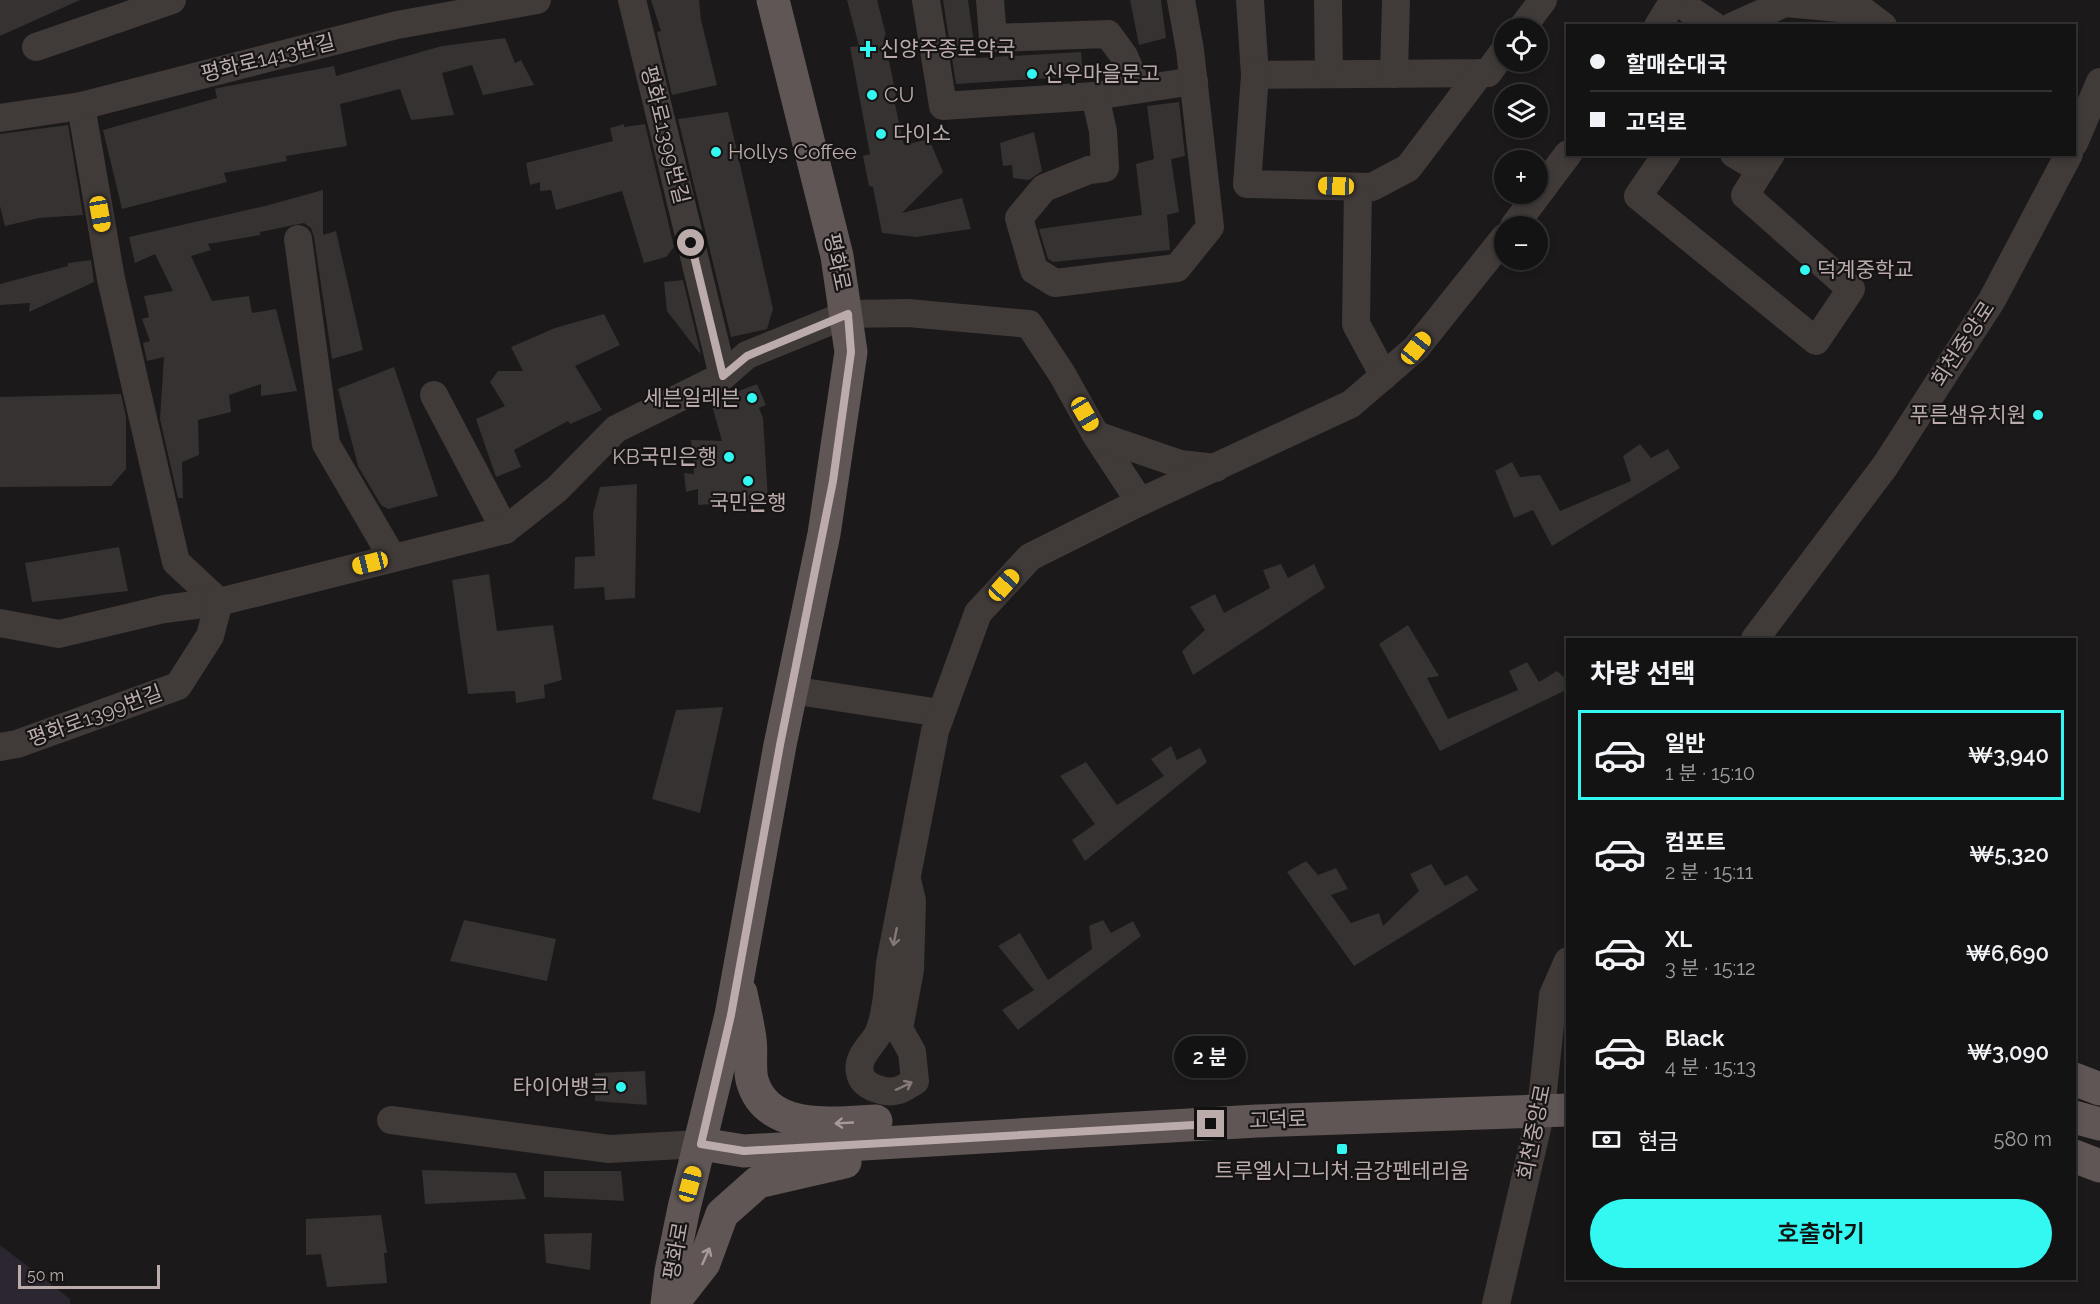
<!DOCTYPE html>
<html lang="ko">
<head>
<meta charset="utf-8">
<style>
	:root { --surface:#141313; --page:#212021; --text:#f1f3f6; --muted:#9d9ea0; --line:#333233; --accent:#33f8f2 }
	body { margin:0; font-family:Raleway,"Noto Sans KR",sans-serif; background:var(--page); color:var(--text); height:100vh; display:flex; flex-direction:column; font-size:22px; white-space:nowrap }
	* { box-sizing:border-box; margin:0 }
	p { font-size:20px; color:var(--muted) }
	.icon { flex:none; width:33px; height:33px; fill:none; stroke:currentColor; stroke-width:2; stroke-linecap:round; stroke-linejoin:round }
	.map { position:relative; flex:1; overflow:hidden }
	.details { position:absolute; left:1566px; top:638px; width:510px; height:642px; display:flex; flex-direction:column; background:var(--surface); border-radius:0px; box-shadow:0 3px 9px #0003,0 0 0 2px var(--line) }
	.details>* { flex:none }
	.hud { position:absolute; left:1566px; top:24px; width:510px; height:132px; border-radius:0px; box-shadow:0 3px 9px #0003,0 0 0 2px var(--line); display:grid; align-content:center; height:132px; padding:0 24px; background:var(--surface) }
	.fabs { position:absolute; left:1494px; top:18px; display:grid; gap:12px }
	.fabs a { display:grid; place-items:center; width:54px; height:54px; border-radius:50%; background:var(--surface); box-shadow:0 3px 9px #0003,0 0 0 2px var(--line); font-size:30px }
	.scale { position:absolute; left:18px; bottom:15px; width:142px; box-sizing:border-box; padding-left:6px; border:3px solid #bbabab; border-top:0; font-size:16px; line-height:21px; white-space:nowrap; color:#bbabab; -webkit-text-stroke:4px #161414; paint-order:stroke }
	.end { position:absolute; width:27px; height:27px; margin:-14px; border:8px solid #bbabab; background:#111; box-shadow:0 0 0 3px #111 }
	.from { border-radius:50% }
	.bubble { position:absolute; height:42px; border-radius:21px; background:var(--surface); box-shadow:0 3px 9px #0003,0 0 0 2px var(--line); font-size:20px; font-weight:600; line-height:42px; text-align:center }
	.car { position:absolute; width:18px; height:36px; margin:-18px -9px; border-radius:8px; box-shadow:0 0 4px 2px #0007; background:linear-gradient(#f5c518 24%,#345 0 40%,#f5c518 0 76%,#345 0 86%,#f5c518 0) }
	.hud b { display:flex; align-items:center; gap:21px; height:57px; font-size:22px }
	.hud b+b { border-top:2px solid var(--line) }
	.hud i { width:15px; height:15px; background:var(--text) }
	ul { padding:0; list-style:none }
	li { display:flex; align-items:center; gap:18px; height:90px; margin:0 12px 9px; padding:0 12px; border:3px solid transparent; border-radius:0px }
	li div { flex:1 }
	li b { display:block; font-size:22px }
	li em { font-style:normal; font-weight:600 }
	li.selected { border-color:var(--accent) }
	li>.icon { width:54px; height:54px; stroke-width:1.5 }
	h2 { padding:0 24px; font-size:27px; line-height:72px }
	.pay { display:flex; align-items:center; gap:15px; height:66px; padding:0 24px; font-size:22px }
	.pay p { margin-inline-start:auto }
	.primary-button { display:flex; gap:12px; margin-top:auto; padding:12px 24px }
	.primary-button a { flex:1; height:69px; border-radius:36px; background:var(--accent); color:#111; font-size:24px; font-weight:600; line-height:69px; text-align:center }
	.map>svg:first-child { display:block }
	.green { fill:#2b2630 }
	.building { fill:#353231 }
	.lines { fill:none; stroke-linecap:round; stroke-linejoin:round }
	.minor { stroke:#403a39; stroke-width:28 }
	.major { stroke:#5f5655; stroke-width:33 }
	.oneway { stroke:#847878 }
	.oneway2 { stroke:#a99a9a }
	.route { stroke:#bbabab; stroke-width:8 }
	.poi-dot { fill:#33f8f2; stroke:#161414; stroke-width:2 }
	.labels { text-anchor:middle; stroke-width:4.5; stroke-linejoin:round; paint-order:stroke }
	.poi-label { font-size:21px; fill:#bbabab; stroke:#161414; text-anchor:start }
	.street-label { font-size:21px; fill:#bbabab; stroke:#161414 }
</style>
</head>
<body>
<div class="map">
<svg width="2100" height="1304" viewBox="0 0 2100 1304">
	<rect width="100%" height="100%" fill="#1b1919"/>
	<!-- green -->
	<path class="green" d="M 0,1245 L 70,1299 L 70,1304 L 0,1304 Z"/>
	<!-- building -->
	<g class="building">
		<path d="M 0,0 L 80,0 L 0,36 Z"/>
		<path d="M 651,0 L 699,0 L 701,20 L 717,85 L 672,95 L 657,32 L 661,31 Z"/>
		<path d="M 847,0 L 877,0 L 886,35 L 884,36 L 897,100 L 894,100 L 904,145 L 929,139 L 943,172 L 902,213 L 962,198 L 971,229 L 916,237 L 882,233 L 873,187 L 869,186 L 863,156 L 870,154 L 850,47 L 859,46 Z"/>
		<path d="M 943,0 L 968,0 L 976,58 L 1081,52 L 1083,76 L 956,84 Z"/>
		<path d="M 1130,0 L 1161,0 L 1166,38 L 1139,45 Z"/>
		<path d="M 505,38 L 515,63 L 521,60 L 534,85 L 483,95 L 472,65 L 442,73 L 454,115 L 411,120 L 400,89 L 340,104 L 347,146 L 286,156 L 287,161 L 224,173 L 227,182 L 122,209 L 103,130 L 217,98 L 215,89 L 223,87 L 334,66 L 336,76 L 442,46 Z"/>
		<path d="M 1179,102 L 1185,156 L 1171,159 L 1179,212 L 1167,215 L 1170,250 L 1053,262 L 1048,259 L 1039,229 L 1142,215 L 1136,164 L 1154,159 L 1147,106 Z"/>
		<path d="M 728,112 L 773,309 L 767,329 L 731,337 L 678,119 Z"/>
		<path d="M 624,124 L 624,127 L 645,124 L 674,247 L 666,257 L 644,263 L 622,191 L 556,210 L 551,190 L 540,191 L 540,182 L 530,185 L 526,163 L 613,141 L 610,128 Z"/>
		<path d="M 68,125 L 83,215 L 39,218 L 5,226 L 0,206 L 0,134 Z"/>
		<path d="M 1034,132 L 1042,171 L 1029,180 L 1013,178 L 1012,165 L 1003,166 L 1000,143 Z"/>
		<path d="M 323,190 L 323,235 L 336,231 L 363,350 L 332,359 L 314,237 L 311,228 L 304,223 L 260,232 L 260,235 L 208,244 L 211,250 L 191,256 L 212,301 L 249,296 L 252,313 L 276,309 L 297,391 L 261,396 L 261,384 L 229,395 L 231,412 L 198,420 L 199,455 L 182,462 L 183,498 L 178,498 L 160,419 L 164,357 L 147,361 L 143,343 L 150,341 L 142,319 L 149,317 L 144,296 L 173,291 L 155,254 L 135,263 L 129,237 L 265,206 Z"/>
		<path d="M 91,260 L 94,282 L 29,312 L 30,303 L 0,305 L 0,284 L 68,266 L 68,263 Z"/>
		<path d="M 683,280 L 701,355 L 667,311 L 664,282 Z"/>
		<path d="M 604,314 L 620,345 L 575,366 L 602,410 L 570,424 L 568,421 L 514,450 L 521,467 L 496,477 L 476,419 L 505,406 L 490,382 L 498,371 L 523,371 L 511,347 L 555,328 Z"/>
		<path d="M 394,367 L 438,496 L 388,509 L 381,505 L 358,466 L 338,389 Z"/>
		<path d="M 757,384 L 766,405 L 759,408 L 763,418 L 768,500 L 698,505 L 698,489 L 686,492 L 684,473 L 694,474 L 691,440 L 722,441 L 711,402 Z"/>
		<path d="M 121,394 L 126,417 L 126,469 L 111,486 L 0,487 L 0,397 Z"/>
		<path d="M 1640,444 L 1651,458 L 1668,449 L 1680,468 L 1552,546 L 1533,510 L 1514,518 L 1495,471 L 1512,462 L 1520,477 L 1540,475 L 1560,511 L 1631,481 L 1623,456 Z"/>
		<path d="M 637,484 L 635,598 L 605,600 L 604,587 L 574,589 L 575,557 L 595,556 L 593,513 L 600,487 Z"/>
		<path d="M 119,547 L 128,591 L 32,602 L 25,563 Z"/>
		<path d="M 1281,564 L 1288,578 L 1314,564 L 1325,588 L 1193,675 L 1182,651 L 1205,630 L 1190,607 L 1215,594 L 1224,613 L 1270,588 L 1263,570 Z"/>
		<path d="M 489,574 L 497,631 L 553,625 L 562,680 L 544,685 L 545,698 L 516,703 L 515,691 L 468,694 L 452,580 Z"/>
		<path d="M 1408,625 L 1439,676 L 1427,678 L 1448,719 L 1518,690 L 1509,671 L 1527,662 L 1539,682 L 1557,671 L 1568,681 L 1568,689 L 1440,751 L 1379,644 Z"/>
		<path d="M 723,707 L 700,813 L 652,799 L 676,710 Z"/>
		<path d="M 1171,746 L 1177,760 L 1200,748 L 1207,762 L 1085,861 L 1072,840 L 1095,824 L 1060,776 L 1086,762 L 1117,805 L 1164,776 L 1151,759 Z"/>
		<path d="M 1306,861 L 1318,875 L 1336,868 L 1348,889 L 1331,895 L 1351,923 L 1379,913 L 1383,926 L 1419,891 L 1410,874 L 1431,864 L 1445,886 L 1467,875 L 1478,890 L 1354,966 L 1287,872 Z"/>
		<path d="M 464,920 L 556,939 L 547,981 L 450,961 Z"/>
		<path d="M 1103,920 L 1111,933 L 1133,921 L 1141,936 L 1018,1030 L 1002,1010 L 1034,990 L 998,946 L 1020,933 L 1048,980 L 1092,949 L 1089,926 Z"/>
		<path d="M 645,1071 L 647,1105 L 595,1101 L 595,1073 Z"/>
		<path d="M 422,1170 L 516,1173 L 526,1199 L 425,1204 Z"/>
		<path d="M 544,1171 L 621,1171 L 624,1201 L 544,1197 Z"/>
		<path d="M 381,1215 L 387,1253 L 384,1253 L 387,1283 L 327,1287 L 321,1254 L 306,1255 L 306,1219 Z"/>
		<path d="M 592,1233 L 590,1270 L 546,1263 L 544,1234 Z"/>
	</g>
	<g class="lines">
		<!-- minor -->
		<g class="minor">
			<path d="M 632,0 L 723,376"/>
			<path d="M 926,0 L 943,106 L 1095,96 L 1194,81"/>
			<path d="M 990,0 L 993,38 L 1108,34 L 1124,56 L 1138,89"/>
			<path d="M 1250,0 L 1255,75 L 1488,73 L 1504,51"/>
			<path d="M 1328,0 L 1329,74"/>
			<path d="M 1675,0 L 1714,26"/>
			<path d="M 1658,26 L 1674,0"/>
			<path d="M 1733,26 L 1785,3 L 1862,10 L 1883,26"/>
			<path d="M 1522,28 L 1543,0"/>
			<path d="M 36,47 L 172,0"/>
			<path d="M 1394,74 L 1396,0"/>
			<path d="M 1255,75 L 1247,184 L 1372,187 L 1408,168 L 1480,73"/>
			<path d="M 1095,96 L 1103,131 L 1105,168 L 1089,170 L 1044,188 L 1019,218 L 1034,270 L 1055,283 L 1177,268 L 1210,227 L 1190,50 L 1181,0"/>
			<path d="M 81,106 L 111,279 L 176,562 L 219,602"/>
			<path d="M 0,118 L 81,106 L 397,25 L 537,0"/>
			<path d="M 2074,143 L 2100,82"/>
			<path d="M 1667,154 L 1638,196 L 1816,341 L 1851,289 L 1745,195 L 1771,154"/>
			<path d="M 1734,154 L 1761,170"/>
			<path d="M 1358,187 L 1356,324 L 1384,376"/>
			<path d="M 1514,226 L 1568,154"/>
			<path d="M 298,239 L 326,444 L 392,557"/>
			<path d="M 434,395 L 505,530"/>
			<path d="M 1096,435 L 1140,502"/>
			<path d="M 0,623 L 59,634 L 164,609 L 219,602"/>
			<path d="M 1755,639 L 1885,466 L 1992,300 L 2069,154"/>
			<path d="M 791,690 L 940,713"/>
			<path d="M 0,747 L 17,744 L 178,686 L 210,636 L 219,602 L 505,530 L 557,489 L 616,429 L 723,376 L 747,355 L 848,314 L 908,313 L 1029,324 L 1062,374 L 1096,435 L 1180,464 L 1216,468"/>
			<path d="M 907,880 L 912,901 L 910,970 L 899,1029 L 912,1052 L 915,1081 C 910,1084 905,1088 899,1090 C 887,1094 863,1088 860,1073 C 856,1056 873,1045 879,1032 C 887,1011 888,985 890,963 L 935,731 L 978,613 L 1030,557 L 1140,502 L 1351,404 L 1416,348 L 1504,238"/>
			<path d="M 391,1120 L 609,1149 L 701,1144"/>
			<path d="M 1496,1304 L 1541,1111 L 1553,995 L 1568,961"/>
		</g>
		<!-- major -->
		<g class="major">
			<path d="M 741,993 C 744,1008 748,1023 750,1039 C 752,1052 749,1067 752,1080 C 766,1133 835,1123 876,1121"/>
			<path d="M 2074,1079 L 2100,1089"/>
			<path d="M 2074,1117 L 2100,1124"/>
			<path d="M 701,1144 L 744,1151 L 1257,1121 L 1568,1110"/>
			<path d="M 2074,1156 L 2100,1166"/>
			<path d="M 667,1304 L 671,1271 L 684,1208 L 731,1015 L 780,745 L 824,534 L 851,352 L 837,256 L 773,0"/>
			<path d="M 672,1304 L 704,1263 L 722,1214 L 758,1182 L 845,1162"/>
		</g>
	</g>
	<!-- one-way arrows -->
	<defs><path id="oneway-shaft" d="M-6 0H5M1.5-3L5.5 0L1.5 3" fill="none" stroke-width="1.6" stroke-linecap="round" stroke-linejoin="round" transform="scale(1.5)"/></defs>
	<g class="oneway">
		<use href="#oneway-shaft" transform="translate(895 937) rotate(101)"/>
		<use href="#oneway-shaft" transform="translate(904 1086) rotate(-25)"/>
	</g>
	<g class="oneway2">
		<use href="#oneway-shaft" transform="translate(844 1123) rotate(177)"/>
		<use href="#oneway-shaft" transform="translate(706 1256) rotate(-66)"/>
	</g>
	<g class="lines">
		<!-- route -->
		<path class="route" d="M 691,243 L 723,376 L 747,356 L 848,314 L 851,352 L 833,481 L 780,745 L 731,1015 L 701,1144 L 744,1151 L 1211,1124"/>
	</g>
	<!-- markers -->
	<g class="poi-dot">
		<path d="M865 40h6v6h6v6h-6v6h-6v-6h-6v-6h6z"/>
		<circle cx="1032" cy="74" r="6"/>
		<circle cx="872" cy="95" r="6"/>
		<circle cx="881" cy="134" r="6"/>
		<circle cx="716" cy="152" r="6"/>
		<circle cx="1805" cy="270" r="6"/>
		<circle cx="752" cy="398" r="6"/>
		<circle cx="2038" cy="415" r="6"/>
		<circle cx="729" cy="457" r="6"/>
		<circle cx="748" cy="481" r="6"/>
		<circle cx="621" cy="1087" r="6"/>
		<rect x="1336" y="1143" width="12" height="12" rx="3"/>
	</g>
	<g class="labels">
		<!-- poi labels -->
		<g class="poi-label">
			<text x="880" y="56">신양주종로약국</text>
			<text x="1044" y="81">신우마을문고</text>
			<text x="884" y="102">CU</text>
			<text x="893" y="141">다이소</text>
			<text x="728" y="159">Hollys Coffee</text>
			<text x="1817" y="277">덕계중학교</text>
			<text x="740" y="405" text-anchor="end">세븐일레븐</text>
			<text x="2026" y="422" text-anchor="end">푸른샘유치원</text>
			<text x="717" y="464" text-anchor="end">KB국민은행</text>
			<text x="748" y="510" text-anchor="middle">국민은행</text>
			<text x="609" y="1094" text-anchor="end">타이어뱅크</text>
			<text x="1342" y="1178" text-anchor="middle">트루엘시그니처.금강펜테리움</text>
		</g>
		<!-- street labels -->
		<g class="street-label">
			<text transform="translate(268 58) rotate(-14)" y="7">평화로1413번길</text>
			<text transform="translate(665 135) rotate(76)" y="7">평화로1399번길</text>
			<text transform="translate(837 262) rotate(78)" y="7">평화로</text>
			<text transform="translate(1963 344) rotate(-57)" y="7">회천중앙로</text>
			<text transform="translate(95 716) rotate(-20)" y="7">평화로1399번길</text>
			<text transform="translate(1278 1120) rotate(-2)" y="7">고덕로</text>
			<text transform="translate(1534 1132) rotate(-79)" y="7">회천중앙로</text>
			<text transform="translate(676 1251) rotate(-80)" y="7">평화로</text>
		</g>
	</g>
</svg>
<div class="fabs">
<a><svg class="icon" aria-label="locate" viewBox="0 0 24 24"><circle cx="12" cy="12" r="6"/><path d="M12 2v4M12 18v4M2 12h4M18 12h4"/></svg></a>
<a><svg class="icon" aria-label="layers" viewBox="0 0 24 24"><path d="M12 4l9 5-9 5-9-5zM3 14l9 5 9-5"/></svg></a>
<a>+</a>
<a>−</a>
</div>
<div class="scale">50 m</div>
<i class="end from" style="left:691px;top:243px"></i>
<i class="end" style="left:1211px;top:1124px"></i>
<div class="bubble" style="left:1174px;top:1036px;width:72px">2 분</div>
<i class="car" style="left:1336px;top:186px;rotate:272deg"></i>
<i class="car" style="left:100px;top:214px;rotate:170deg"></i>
<i class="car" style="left:1416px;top:348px;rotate:39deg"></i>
<i class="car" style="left:1085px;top:414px;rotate:150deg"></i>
<i class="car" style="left:370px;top:563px;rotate:256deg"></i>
<i class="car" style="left:1004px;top:585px;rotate:42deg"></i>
<i class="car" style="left:690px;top:1184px;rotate:15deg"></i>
<div class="hud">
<b><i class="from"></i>할매순대국</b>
<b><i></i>고덕로</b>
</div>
<section class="details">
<h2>차량 선택</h2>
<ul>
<li class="selected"><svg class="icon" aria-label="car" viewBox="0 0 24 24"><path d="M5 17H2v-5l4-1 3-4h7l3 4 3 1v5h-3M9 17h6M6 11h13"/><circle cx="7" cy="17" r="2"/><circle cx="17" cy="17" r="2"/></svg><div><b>일반</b><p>1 분 · 15:10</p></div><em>₩3,940</em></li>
<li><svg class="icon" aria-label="car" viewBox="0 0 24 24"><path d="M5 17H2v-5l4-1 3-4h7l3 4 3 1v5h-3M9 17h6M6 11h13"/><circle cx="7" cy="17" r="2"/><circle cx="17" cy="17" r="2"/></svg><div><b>컴포트</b><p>2 분 · 15:11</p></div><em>₩5,320</em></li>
<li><svg class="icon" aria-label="car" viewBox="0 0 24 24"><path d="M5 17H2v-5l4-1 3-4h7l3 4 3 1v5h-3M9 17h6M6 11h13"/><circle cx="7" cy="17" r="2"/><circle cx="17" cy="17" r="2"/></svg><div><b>XL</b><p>3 분 · 15:12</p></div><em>₩6,690</em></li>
<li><svg class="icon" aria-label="car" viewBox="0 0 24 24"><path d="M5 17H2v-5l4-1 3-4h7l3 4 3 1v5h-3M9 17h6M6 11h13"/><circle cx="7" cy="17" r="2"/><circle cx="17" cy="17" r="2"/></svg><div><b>Black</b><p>4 분 · 15:13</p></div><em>₩3,090</em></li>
</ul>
<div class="pay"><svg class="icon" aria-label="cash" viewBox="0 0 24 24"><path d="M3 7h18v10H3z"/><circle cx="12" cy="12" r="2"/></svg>현금<p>580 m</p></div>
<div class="primary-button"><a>호출하기</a></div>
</section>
</div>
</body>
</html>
